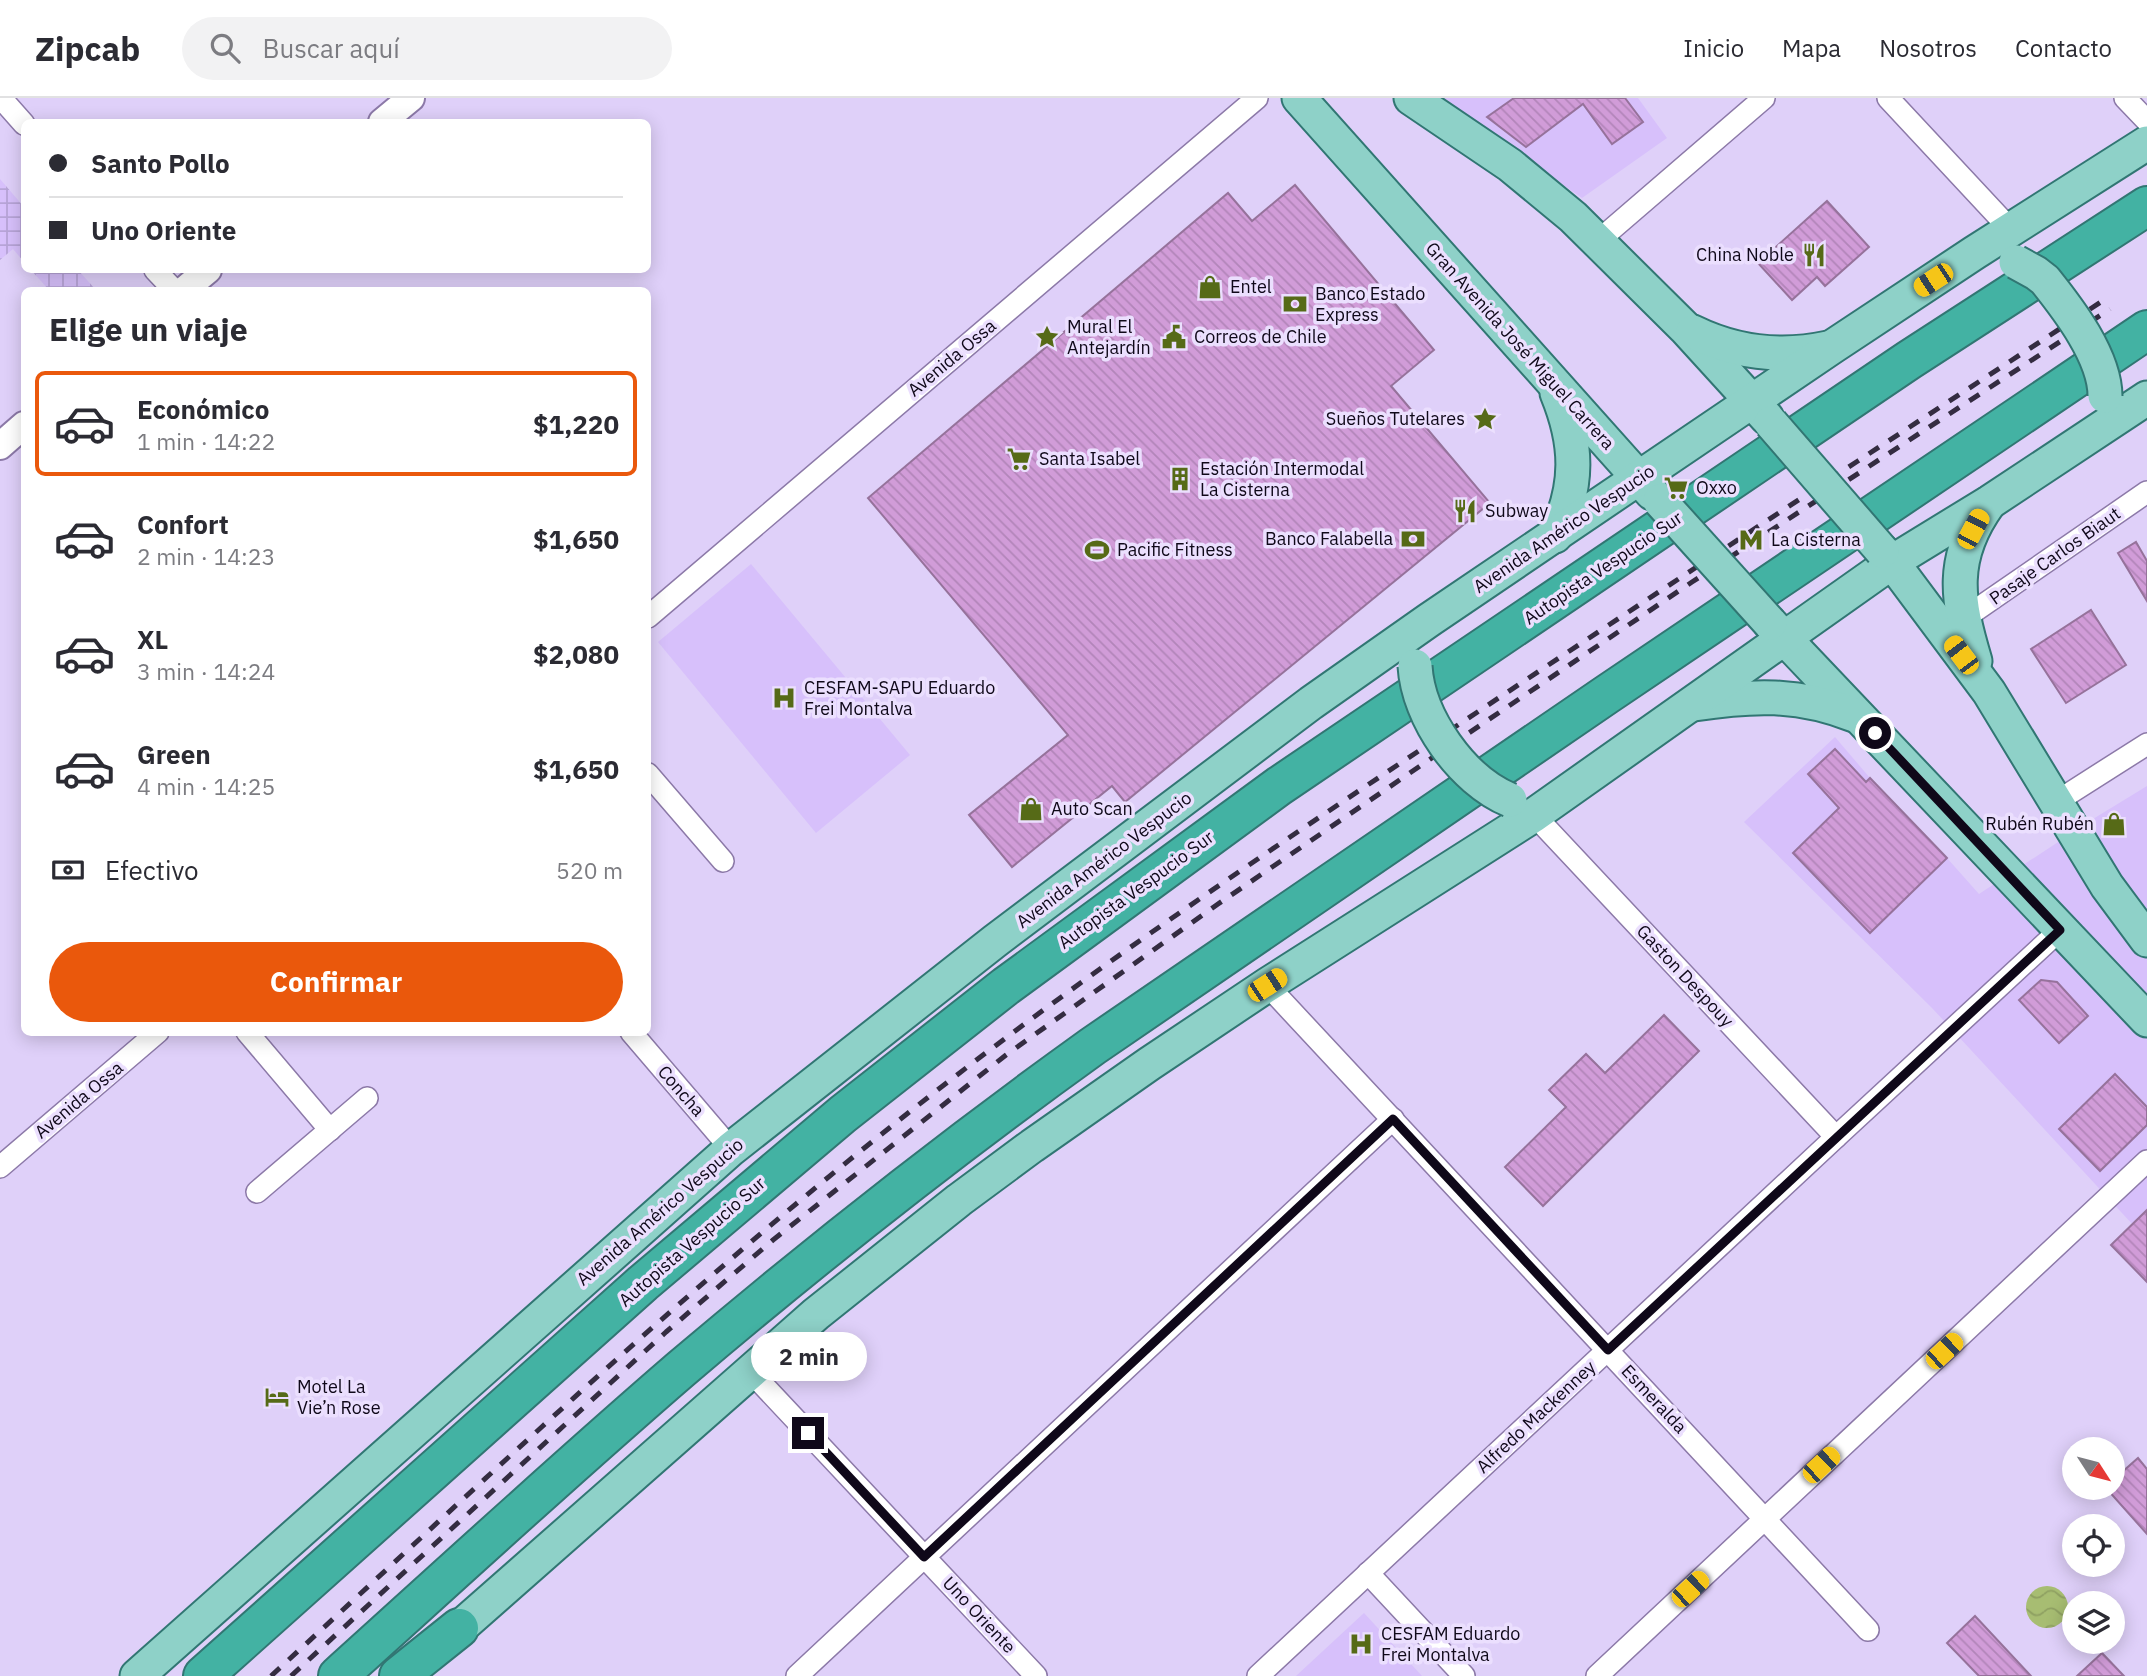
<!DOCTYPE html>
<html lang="es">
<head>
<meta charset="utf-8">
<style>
	:root { --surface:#fff; --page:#f2f2f3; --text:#2b2b33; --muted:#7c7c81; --line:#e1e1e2; --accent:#ea580c }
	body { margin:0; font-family:"IBM Plex Sans",sans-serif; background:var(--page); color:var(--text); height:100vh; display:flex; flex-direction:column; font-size:26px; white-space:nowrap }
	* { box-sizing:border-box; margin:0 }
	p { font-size:23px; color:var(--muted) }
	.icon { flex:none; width:38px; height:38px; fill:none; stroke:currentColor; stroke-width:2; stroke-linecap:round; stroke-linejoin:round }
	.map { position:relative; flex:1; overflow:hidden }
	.details { position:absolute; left:21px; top:189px; width:630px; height:749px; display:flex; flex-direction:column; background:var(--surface); border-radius:10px; box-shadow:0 4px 18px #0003 }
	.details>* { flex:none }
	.banner { position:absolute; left:21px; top:21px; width:630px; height:154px; border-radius:10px; box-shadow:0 4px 18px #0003; display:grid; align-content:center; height:154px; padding:0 28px; background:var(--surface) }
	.needle { width:46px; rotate:126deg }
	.fabs { position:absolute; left:2062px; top:1339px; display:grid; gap:14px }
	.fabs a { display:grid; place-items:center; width:63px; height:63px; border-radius:50%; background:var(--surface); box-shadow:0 4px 18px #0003; font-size:35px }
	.end { position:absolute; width:32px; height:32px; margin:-16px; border:9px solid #0f0819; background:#fff; box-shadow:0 0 0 4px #fff }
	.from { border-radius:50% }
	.bubble { position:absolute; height:49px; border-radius:24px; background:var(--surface); box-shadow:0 4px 18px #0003; font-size:23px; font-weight:800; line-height:49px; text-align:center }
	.car { position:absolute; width:21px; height:42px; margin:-21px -10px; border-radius:9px; box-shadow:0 0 5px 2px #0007; background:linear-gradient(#f5c518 24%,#345 0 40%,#f5c518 0 76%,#345 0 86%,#f5c518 0) }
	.banner b { display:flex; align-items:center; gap:24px; height:66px; font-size:26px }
	.banner b+b { border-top:2px solid var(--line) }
	.banner i { width:18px; height:18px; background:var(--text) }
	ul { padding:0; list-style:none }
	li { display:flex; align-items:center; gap:21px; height:105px; margin:0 14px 10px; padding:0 14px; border:4px solid transparent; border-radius:10px }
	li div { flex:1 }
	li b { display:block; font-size:26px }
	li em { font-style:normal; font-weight:800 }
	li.active { border-color:var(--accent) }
	li>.icon { width:63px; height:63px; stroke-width:1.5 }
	h2 { padding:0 28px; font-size:32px; line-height:84px }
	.pay { display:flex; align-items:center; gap:18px; height:77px; padding:0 28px; font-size:26px }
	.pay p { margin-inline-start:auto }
	.primary-button { display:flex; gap:14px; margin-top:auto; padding:14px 28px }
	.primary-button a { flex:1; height:80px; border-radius:42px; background:var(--accent); color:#fff; font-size:28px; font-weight:800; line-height:80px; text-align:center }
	header { display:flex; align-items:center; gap:42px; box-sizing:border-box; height:98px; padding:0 35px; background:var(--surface); border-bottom:2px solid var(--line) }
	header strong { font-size:33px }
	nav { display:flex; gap:38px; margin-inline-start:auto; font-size:24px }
	.search { width:490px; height:63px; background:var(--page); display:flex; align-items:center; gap:18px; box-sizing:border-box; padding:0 24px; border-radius:38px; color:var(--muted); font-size:26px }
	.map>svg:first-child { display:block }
	.built { fill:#d7c0fb }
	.industrial { fill:url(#industrial-grid) }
	.water { fill:url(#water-waves) }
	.building { fill:url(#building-back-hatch); stroke:#96729b; stroke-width:2 }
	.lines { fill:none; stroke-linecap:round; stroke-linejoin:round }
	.minor-casing { stroke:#8c79a8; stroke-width:24 }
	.tertiary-casing { stroke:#8c79a8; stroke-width:30 }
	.primary-casing { stroke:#317673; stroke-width:37 }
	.motorway-casing { stroke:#317673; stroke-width:42 }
	.minor { stroke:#fff; stroke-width:21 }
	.tertiary { stroke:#fff; stroke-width:26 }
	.primary { stroke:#8ed1c8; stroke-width:33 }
	.motorway { stroke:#43b2a3; stroke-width:38 }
	.rail { stroke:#342c41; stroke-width:5; stroke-dasharray:12 12; stroke-linecap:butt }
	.primary-bridge-casing { stroke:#317673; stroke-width:37; stroke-linecap:butt }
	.primary-bridge { stroke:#8ed1c8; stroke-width:33 }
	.route { stroke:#0f0819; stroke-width:9 }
	.labels { text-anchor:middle; stroke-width:7; stroke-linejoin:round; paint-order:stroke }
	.poi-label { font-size:18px; fill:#0f0819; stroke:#ebdffe; text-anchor:start }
	.street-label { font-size:18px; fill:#0f0819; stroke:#ebdffe }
</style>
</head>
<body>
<header>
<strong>Zipcab</strong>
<div class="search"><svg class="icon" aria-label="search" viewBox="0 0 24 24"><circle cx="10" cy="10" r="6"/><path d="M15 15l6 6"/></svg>Buscar aquí</div>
<nav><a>Inicio</a><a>Mapa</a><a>Nosotros</a><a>Contacto</a></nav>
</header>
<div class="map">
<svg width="2147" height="1578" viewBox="0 0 2147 1578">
	<defs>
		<pattern id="industrial-grid" width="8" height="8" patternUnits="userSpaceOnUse" patternTransform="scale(1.75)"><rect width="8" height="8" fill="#d7c0fb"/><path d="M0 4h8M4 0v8" fill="none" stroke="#b7a4d7"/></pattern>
		<pattern id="water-waves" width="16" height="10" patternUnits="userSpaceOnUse" patternTransform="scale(1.75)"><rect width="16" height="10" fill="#a7bd72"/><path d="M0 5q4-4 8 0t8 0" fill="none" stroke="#8fa162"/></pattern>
		<pattern id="building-back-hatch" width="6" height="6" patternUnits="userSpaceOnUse" patternTransform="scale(1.75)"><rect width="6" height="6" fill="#d19cd8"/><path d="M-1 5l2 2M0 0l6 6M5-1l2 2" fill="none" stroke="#b285b9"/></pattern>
	</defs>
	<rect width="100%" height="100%" fill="#dfd0f9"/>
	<!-- built -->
	<g class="built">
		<path d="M 1439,0 L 1638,0 L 1667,40 L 1582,100 Z"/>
		<path d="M 751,466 L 910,657 L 816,735 L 658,544 Z"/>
		<path d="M 1835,639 L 1870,680 L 1947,760 L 1979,796 L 2093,721 L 2147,688 L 2147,1142 L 1932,910 L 1744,724 Z"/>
		<path d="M 1364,1515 L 1422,1578 L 1296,1578 Z"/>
	</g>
	<!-- industrial -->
	<g class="industrial">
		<path d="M 0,81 L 24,109 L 24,164 L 13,151 L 0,162 Z"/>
		<path d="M 31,172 L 78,172 L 96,192 L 49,192 Z"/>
	</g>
	<!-- water -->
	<circle class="water" cx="2047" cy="1509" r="21"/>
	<!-- building -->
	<g class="building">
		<path d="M 1514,0 L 1625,0 L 1643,24 L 1612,46 L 1583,6 L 1526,49 L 1487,19 Z"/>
		<path d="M 1295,87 L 1434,252 L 1391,288 L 1490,405 L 1125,704 L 1112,688 L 1012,769 L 969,717 L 1068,637 L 868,400 L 1228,95 L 1252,123 Z"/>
		<path d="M 1827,103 L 1869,149 L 1825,188 L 1817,179 L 1792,202 L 1758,165 Z"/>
		<path d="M 2136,444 L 2147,463 L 2147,503 L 2118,455 Z"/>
		<path d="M 2091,512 L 2126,567 L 2066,605 L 2031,551 Z"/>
		<path d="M 1835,651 L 1866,684 L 1870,680 L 1947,760 L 1870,835 L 1793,755 L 1839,710 L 1808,676 Z"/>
		<path d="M 2041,882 L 2057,884 L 2088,918 L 2059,945 L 2019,902 Z"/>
		<path d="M 1664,917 L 1699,953 L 1543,1108 L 1505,1069 L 1566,1009 L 1549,992 L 1586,956 L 1605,975 Z"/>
		<path d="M 2115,976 L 2147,1009 L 2147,1027 L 2100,1073 L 2059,1031 Z"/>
		<path d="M 2147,1112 L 2147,1184 L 2111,1147 Z"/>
		<path d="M 2138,1360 L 2147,1371 L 2147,1436 L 2106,1390 L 2112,1390 L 2112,1383 Z"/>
		<path d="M 1975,1518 L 2031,1578 L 1979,1578 L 1947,1545 Z"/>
		<path d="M 2102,1555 L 2124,1578 L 2077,1578 Z"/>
	</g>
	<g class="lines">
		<!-- minor casing -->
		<g class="minor-casing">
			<g id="minor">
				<path d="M 1,0 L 24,26"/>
				<path d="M 1888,0 L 2011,132"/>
				<path d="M 2125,0 L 2147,23"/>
				<path d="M 1598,143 L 1764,0"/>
				<path d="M 155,172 L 174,192"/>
				<path d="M 648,519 L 1257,0"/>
				<path d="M 1963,521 L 2147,394"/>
				<path d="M 648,676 L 723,763"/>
				<path d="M 2056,704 L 2147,646"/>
				<path d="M 1534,717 L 1836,1039"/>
				<path d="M 1267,887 L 1868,1532"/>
				<path d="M 247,934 L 330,1032"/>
				<path d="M 631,934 L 731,1051"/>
				<path d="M 0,1069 L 158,934"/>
				<path d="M 257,1094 L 367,1000"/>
				<path d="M 750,1273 L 1036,1578"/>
				<path d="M 1368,1475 L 1464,1578"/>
				<path d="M 797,1578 L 1393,1021"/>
				<path d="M 1258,1578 L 1836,1039 L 2060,832"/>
				<path d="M 1597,1578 L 2147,1063"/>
			</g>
		</g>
		<!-- tertiary casing -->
		<g class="tertiary-casing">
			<g id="tertiary">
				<path d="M 382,24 L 411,0"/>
				<path d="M 184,192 L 208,172"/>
				<path d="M 0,348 L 24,327"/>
			</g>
		</g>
		<!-- primary casing -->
		<g class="primary-casing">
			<g id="primary">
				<path d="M 1299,0 L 1652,395"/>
				<path d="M 1411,0 L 1510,67 L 1573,119 L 1685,230 L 1767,320"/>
				<path d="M 1693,234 C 1736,255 1781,260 1828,250"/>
				<path d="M 1555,438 C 1579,388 1578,346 1557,295"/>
				<path d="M 1882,453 L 1892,464 L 1989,594 L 2107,788 L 2147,842"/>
				<path d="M 1770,525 L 2147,922"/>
				<path d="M 1975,563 C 1957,503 1949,460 1989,405"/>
				<path d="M 1694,606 C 1752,597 1798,595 1854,617"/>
				<path d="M 439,1548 L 816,1216 L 959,1102 L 1032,1048 L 1149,966 L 1267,887 L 1534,717 L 1892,464 L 1990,404 L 2147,300"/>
				<path d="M 137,1578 L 731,1051 L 995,843 L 1311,605 L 1429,522 L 1832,249 L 1974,155 L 2147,45"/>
			</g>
		</g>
		<!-- motorway casing -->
		<g class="motorway-casing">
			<g id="motorway">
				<path d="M 203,1578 L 643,1185 L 843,1016 L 1006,888 L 1279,688 L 1909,262 L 2147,108"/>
				<path d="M 338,1578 C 452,1475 565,1371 681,1271 C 814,1158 951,1050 1093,948 L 1606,597 L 2147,232"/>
				<path d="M 399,1578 L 459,1530"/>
			</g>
		</g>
		<!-- minor -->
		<use href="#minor" class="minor"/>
		<!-- tertiary -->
		<use href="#tertiary" class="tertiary"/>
		<!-- primary -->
		<use href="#primary" class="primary"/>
		<!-- motorway -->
		<use href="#motorway" class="motorway"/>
		<!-- rail -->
		<g class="rail">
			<path d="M 271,1578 C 475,1391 676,1199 893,1027 C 1076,881 1272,750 1467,621 C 1679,480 1891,341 2104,202"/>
			<path d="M 291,1578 L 666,1234 L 773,1142 L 1006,957 L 1218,806 L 1423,666 L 1692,484 L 2110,211"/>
		</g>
		<!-- primary-bridge casing -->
		<g class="primary-bridge-casing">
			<g id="primary-bridge">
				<path d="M 2016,164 L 2036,175 L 2045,182 C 2069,212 2105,259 2105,298"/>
				<path d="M 1771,325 L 1882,453"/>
				<path d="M 1660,403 L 1770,525"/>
				<path d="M 1415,568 C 1418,620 1462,682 1510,702"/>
			</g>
		</g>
		<!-- primary-bridge -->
		<use href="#primary-bridge" class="primary-bridge"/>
	</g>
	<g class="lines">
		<!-- route -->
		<path class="route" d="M 808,1335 L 924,1459 L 1393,1021 L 1608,1252 L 2060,832 L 1875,635"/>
	</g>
	<!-- icons -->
	<defs>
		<g id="restaurant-bare" transform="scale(1.89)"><path d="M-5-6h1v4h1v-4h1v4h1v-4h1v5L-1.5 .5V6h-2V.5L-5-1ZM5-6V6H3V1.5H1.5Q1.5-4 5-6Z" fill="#566a17" stroke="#ebdffe" stroke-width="2.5" paint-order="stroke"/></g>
		<g id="shop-bare" transform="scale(1.89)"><path d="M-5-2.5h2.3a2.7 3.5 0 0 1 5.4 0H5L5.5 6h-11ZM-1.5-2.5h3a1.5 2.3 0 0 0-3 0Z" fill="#566a17" stroke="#ebdffe" stroke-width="2.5" paint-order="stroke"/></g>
		<g id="bank-bare" transform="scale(1.89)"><path d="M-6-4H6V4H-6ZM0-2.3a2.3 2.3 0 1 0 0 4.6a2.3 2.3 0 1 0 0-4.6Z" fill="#566a17" stroke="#ebdffe" stroke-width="2.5" paint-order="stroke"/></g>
		<g id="sight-bare" transform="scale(1.89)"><path d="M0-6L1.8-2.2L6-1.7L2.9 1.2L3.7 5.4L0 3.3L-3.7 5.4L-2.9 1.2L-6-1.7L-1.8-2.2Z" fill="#566a17" stroke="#ebdffe" stroke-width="2.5" paint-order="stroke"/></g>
		<g id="civic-bare" transform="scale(1.89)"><path d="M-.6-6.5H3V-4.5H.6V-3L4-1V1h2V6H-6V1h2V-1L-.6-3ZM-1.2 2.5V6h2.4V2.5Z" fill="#566a17" stroke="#ebdffe" stroke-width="2.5" paint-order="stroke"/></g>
		<g id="supermarket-bare" transform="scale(1.89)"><path d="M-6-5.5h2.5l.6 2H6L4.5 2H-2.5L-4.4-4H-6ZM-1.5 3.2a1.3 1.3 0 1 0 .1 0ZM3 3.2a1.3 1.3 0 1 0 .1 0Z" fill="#566a17" stroke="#ebdffe" stroke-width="2.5" paint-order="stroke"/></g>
		<g id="building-bare" transform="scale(1.89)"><path d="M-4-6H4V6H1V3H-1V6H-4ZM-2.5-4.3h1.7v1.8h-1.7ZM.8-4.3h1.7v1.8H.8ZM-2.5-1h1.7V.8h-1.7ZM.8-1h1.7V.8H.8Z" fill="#566a17" stroke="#ebdffe" stroke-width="2.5" paint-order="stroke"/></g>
		<g id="metro-bare" transform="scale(1.89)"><path d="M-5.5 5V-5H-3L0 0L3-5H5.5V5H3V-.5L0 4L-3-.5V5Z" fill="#566a17" stroke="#ebdffe" stroke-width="2.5" paint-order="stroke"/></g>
		<g id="stadium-bare" transform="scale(1.89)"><path d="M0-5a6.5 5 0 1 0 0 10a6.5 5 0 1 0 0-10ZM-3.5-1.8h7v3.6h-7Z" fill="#566a17" stroke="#ebdffe" stroke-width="2.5" paint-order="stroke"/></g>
		<g id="hospital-bare" transform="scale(1.89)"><path d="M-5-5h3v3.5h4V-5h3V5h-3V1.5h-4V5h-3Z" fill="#566a17" stroke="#ebdffe" stroke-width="2.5" paint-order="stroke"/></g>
		<g id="hotel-bare" transform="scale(1.89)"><path d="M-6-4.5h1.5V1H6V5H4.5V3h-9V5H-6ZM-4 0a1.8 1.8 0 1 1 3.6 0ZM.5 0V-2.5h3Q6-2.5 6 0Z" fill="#566a17" stroke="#ebdffe" stroke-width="2.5" paint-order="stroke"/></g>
	</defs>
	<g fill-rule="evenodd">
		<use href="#restaurant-bare" x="1814" y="157"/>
		<use href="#shop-bare" x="1210" y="189"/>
		<use href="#bank-bare" x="1295" y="206"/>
		<use href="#sight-bare" x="1047" y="239"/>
		<use href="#civic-bare" x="1174" y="239"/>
		<use href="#sight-bare" x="1485" y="321"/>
		<use href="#supermarket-bare" x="1019" y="361"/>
		<use href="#building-bare" x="1180" y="381"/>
		<use href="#supermarket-bare" x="1676" y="390"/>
		<use href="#restaurant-bare" x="1465" y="413"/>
		<use href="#bank-bare" x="1413" y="441"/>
		<use href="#metro-bare" x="1751" y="442"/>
		<use href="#stadium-bare" x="1097" y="452"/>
		<use href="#hospital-bare" x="784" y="600"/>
		<use href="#shop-bare" x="1031" y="711"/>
		<use href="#shop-bare" x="2114" y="726"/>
		<use href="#hotel-bare" x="277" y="1299"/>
		<use href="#hospital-bare" x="1361" y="1546"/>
	</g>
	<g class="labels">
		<!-- poi labels -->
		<g class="poi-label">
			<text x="1794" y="163" text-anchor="end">China Noble</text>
			<text x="1230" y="195">Entel</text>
			<text x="1315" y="202">Banco Estado<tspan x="1315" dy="21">Express</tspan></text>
			<text x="1067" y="235">Mural El<tspan x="1067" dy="21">Antejardín</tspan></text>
			<text x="1194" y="245">Correos de Chile</text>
			<text x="1465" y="327" text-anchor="end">Sueños Tutelares</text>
			<text x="1039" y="367">Santa Isabel</text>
			<text x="1200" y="377">Estación Intermodal<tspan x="1200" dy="21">La Cisterna</tspan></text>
			<text x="1696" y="396">Oxxo</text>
			<text x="1485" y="419">Subway</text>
			<text x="1393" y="447" text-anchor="end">Banco Falabella</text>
			<text x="1771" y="448">La Cisterna</text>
			<text x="1117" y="458">Pacific Fitness</text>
			<text x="804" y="596">CESFAM-SAPU Eduardo<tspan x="804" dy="21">Frei Montalva</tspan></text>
			<text x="1051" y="717">Auto Scan</text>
			<text x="2094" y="732" text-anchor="end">Rubén Rubén</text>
			<text x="297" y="1295">Motel La<tspan x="297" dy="21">Vie’n Rose</tspan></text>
			<text x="1381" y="1542">CESFAM Eduardo<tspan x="1381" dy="21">Frei Montalva</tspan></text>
		</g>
		<!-- street labels -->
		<g class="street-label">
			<text transform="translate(1520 248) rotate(48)" y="6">Gran Avenida José Miguel Carrera</text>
			<text transform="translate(952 260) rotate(-40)" y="6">Avenida Ossa</text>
			<text transform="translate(1564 431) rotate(-34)" y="6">Avenida Américo Vespucio</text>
			<text transform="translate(2055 458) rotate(-35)" y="6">Pasaje Carlos Biaut</text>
			<text transform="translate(1603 470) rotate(-34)" y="6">Autopista Vespucio Sur</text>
			<text transform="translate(1104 762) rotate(-37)" y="6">Avenida Américo Vespucio</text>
			<text transform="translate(1136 792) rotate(-36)" y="6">Autopista Vespucio Sur</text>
			<text transform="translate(1685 878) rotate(47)" y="6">Gaston Despouy</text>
			<text transform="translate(681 993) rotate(49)" y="6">Concha</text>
			<text transform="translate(79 1002) rotate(-40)" y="6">Avenida Ossa</text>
			<text transform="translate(660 1114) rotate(-41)" y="6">Avenida Américo Vespucio</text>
			<text transform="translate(692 1144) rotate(-41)" y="6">Autopista Vespucio Sur</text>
			<text transform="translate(1654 1301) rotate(47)" y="6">Esmeralda</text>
			<text transform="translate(1536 1319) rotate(-43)" y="6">Alfredo Mackenney</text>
			<text transform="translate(979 1517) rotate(47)" y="6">Uno Oriente</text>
		</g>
	</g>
</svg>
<div class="fabs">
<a><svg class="needle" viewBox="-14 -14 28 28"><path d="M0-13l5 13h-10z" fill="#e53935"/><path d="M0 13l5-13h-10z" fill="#7c7c81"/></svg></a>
<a><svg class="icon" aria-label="locate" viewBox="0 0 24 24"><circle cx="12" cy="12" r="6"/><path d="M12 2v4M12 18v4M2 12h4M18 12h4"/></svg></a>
<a><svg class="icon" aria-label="layers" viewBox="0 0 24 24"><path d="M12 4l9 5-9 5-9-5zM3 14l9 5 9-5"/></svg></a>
</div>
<i class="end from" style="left:1875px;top:635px"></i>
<i class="end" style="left:808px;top:1335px"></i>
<div class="bubble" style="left:751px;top:1234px;width:116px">2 min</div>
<i class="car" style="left:1933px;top:182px;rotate:237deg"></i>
<i class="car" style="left:1973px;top:431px;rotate:28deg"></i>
<i class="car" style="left:1961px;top:557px;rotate:323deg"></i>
<i class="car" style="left:1267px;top:887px;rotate:57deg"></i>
<i class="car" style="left:1944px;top:1253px;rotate:47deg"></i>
<i class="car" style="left:1821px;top:1367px;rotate:47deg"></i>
<i class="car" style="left:1690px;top:1491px;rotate:47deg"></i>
<div class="banner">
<b><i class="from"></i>Santo Pollo</b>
<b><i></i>Uno Oriente</b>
</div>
<section class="details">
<h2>Elige un viaje</h2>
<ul>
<li class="active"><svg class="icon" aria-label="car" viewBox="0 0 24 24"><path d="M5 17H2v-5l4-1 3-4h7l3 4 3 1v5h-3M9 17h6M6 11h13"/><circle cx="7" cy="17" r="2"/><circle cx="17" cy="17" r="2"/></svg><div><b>Económico</b><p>1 min · 14:22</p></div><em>$1,220</em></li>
<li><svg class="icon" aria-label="car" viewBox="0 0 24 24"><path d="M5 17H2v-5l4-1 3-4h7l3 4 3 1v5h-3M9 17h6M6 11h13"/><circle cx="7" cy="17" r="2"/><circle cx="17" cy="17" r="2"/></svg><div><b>Confort</b><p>2 min · 14:23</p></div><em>$1,650</em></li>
<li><svg class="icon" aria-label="car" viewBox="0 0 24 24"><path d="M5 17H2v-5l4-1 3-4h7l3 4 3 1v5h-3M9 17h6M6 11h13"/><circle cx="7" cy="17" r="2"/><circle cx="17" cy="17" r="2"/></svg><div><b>XL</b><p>3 min · 14:24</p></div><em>$2,080</em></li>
<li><svg class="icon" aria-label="car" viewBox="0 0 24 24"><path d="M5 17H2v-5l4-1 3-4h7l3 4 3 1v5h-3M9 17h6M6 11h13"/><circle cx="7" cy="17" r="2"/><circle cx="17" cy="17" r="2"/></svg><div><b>Green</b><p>4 min · 14:25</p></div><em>$1,650</em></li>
</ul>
<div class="pay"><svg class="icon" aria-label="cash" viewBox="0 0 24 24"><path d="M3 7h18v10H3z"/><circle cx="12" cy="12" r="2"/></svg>Efectivo<p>520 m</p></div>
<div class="primary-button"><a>Confirmar</a></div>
</section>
</div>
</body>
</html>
